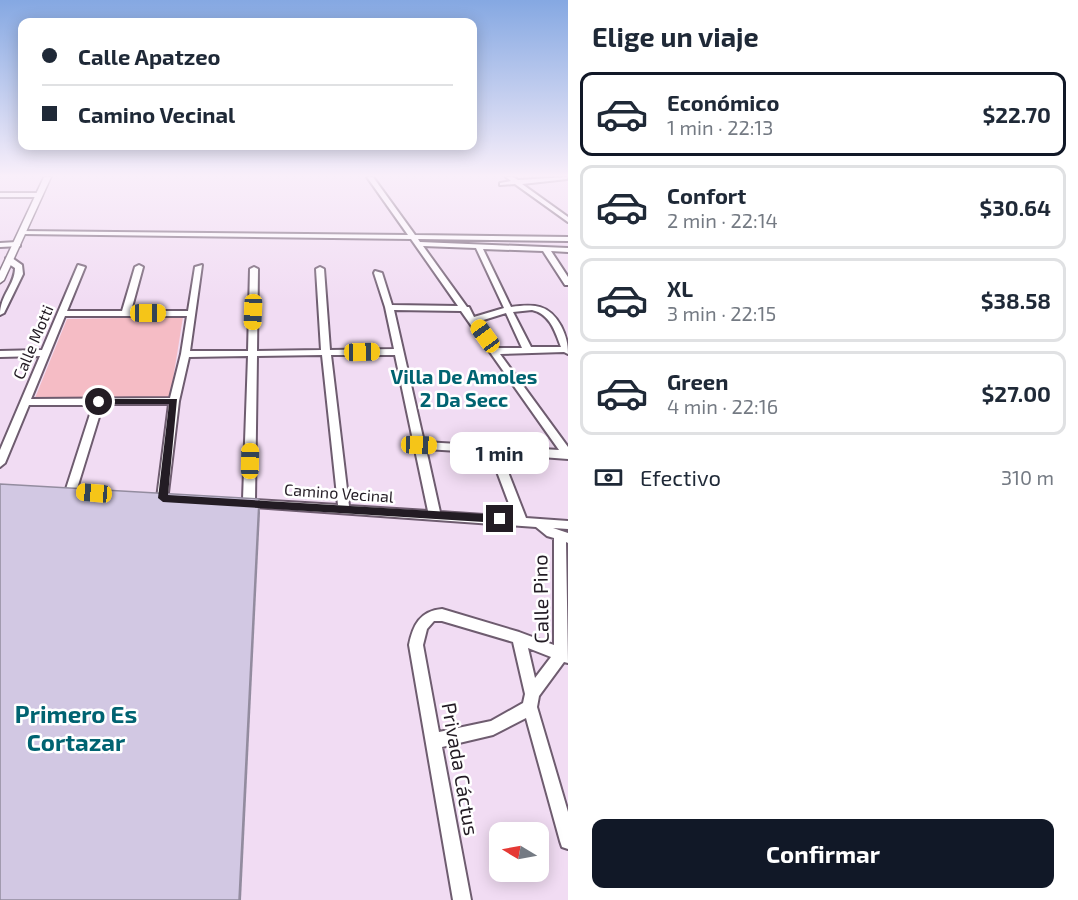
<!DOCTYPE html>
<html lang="es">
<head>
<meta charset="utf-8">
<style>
	:root { --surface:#fff; --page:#f6f6f7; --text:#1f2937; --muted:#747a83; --line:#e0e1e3; --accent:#111827 }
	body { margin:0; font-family:"Exo 2",sans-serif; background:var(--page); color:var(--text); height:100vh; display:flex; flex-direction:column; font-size:22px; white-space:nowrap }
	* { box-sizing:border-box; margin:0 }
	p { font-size:20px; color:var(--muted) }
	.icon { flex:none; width:33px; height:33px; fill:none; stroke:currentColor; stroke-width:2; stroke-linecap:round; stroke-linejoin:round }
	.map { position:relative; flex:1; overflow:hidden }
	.drawer { display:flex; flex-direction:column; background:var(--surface); width:510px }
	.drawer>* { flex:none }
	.top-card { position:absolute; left:18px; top:18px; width:459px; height:132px; border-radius:12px; box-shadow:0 3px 15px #0003; display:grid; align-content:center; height:132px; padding:0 24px; background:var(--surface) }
	.needle { width:39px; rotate:280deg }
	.controls { position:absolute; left:489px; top:822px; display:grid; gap:12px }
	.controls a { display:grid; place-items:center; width:60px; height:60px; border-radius:12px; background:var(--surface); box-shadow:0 3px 15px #0003; font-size:30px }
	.end { position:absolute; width:27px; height:27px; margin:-14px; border:8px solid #231c24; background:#fff; box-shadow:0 0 0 3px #fff }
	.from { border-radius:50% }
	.bubble { position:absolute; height:42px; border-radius:12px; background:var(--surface); box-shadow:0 3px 15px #0003; font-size:20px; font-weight:700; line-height:42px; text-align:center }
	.car { position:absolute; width:18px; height:36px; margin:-18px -9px; border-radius:8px; box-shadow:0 0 4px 2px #0007; background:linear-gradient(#f5c518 24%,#345 0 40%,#f5c518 0 76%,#345 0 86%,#f5c518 0) }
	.top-card b { display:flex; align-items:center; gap:21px; height:57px; font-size:22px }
	.top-card b+b { border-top:2px solid var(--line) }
	.top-card i { width:15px; height:15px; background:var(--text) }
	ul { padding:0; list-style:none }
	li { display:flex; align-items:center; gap:18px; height:84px; margin:0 12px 9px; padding:0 12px; border:3px solid var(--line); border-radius:12px }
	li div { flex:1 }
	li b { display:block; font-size:22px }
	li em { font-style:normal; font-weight:700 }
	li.active { border-color:var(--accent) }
	li>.icon { width:54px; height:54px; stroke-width:1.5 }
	h2 { padding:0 24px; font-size:27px; line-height:72px }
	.pay { display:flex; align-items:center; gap:15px; height:66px; padding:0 24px; font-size:22px }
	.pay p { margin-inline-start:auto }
	.button { display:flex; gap:12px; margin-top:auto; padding:12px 24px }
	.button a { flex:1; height:69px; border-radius:12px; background:var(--accent); color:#fff; font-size:24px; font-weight:700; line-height:69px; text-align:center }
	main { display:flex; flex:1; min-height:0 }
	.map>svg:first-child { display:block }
	.green { fill:#f5bcc5 }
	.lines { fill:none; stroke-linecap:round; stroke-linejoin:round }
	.minor-casing { stroke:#6e5c6f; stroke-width:4 }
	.tertiary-casing { stroke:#6e5c6f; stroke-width:3 }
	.minor { fill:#fff; fill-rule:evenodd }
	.tertiary { fill:#fff; fill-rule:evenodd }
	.shaded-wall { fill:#938c9f }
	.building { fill:#d2c8e3; stroke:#938c9f; stroke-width:1.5 }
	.route { fill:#231c24 }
	.labels { text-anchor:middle; stroke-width:5; stroke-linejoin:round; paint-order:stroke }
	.street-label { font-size:16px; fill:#231c24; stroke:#fff }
	.quarter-label { font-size:20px; font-weight:bold; fill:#006371; stroke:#fff }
	.near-street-label { font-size:20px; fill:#231c24; stroke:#fff }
	.near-quarter-label { font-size:24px; font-weight:bold; fill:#006371; stroke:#fff }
</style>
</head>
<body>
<main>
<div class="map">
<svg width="568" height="900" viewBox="0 0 568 900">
	<rect width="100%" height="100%" fill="#f1dcf3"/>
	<!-- green -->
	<path class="green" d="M 183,317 L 170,398 L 35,398 L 67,319 Z"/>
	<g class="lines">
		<!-- minor casing -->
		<g class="minor-casing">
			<g id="minor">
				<path d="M 367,177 L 373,177 L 415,235 L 568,237 L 568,241 L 418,239 L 420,242 L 568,248 L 568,252 L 551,251 L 568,277 L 568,285 L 565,285 L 543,251 L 483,249 L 511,307 C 534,304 549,304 561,326 C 566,336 568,343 568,354 L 564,352 L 500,354 L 568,447 L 568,459 L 501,454 L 526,518 L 568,521 L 568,529 L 553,528 L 568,533 L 568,543 L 566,542 L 568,663 L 564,662 L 539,696 L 537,707 L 568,812 L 568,849 L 562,847 L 560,841 L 526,718 L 493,735 L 442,747 L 471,900 L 453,900 L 409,645 C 413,625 420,611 442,609 L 519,632 L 554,645 L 554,538 L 547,536 L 536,527 L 241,506 L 239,503 L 243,499 L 248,356 L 189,357 L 179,401 L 167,501 L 159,501 L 157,498 L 169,404 L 103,404 L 75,495 L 67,495 L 65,492 L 93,405 L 29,405 L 5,463 L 0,467 L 0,450 L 40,356 L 0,357 L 0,351 L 42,350 L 78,265 L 85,267 L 67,311 L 122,311 L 135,267 L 139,265 L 143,267 L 131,311 L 188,311 L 195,267 L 202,265 L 190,351 L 248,351 L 250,269 L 254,267 L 258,269 L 257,351 L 321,350 L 316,269 L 320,267 L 324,269 L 330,350 L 394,349 L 385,307 L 374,273 L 375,271 L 382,273 L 392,305 L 458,306 L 411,239 L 23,234 L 20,232 L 21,231 L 408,235 ZM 423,246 L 476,248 L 504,308 L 474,317 L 469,307 L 467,307 ZM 394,310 L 461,311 L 559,450 L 424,442 ZM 532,310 C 550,314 555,331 561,347 L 531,347 L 513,312 ZM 506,313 L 522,348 L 497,348 L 477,322 ZM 65,316 L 187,316 L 181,354 L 170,398 L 31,399 ZM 322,355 L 338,505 L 255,500 L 257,356 ZM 331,355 L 395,355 L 428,511 L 349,506 ZM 426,449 L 490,453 L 514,517 L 440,512 ZM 434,621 L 442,621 L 513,642 L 525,694 L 523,703 L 491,721 L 439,732 L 423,645 L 427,629 ZM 528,648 L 551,657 L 535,678 Z"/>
				<path d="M 506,177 L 513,177 L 518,180 L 568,177 L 567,179 L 522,184 L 568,217 L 568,222 L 515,184 L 500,185 L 500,183 L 511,181 Z"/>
				<path d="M 0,193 L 39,193 L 42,195 L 39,197 L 0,197 Z"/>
				<path d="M 17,242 L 20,242 L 20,246 L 0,247 L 0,243 Z"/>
				<path d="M 6,258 L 12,258 L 22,265 L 23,274 L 4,313 L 0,315 C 0,295 15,285 15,268 L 6,262 Z"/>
			</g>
		</g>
		<!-- tertiary casing -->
		<g class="tertiary-casing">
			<path id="tertiary" d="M 44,177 L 51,177 L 4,280 L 0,283 L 0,271 Z"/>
		</g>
		<!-- minor -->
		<use href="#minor" class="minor"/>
		<!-- tertiary -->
		<use href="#tertiary" class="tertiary"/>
	</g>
	<!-- shaded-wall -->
	<path class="shaded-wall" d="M 259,499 L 260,513 L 241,900 L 239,900 Z"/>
	<!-- building -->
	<path class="building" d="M 0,484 L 259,499 L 239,900 L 0,900 Z"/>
	<!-- sky -->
	<linearGradient id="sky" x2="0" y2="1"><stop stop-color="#85a8e2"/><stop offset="0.58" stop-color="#f9effa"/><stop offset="1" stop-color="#f9effa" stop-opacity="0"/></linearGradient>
	<rect width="568" height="303" fill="url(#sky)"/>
	<!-- route -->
	<path class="route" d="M 99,399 L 177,399 L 168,495 L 500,515 L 505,519 L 500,523 L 163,502 L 158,498 L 169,404 L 96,404 L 96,400 Z"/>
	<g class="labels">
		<!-- street labels -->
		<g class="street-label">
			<text transform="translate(33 342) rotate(-67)" y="6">Calle Motti</text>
			<text transform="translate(339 493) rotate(4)" y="6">Camino Vecinal</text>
		</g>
		<!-- quarter labels -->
		<g class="quarter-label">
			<text x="464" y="384">Villa De Amoles<tspan x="464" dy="23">2 Da Secc</tspan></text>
		</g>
		<!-- near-street labels -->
		<g class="near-street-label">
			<text transform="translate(541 599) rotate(-91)" y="7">Calle Pino</text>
			<text transform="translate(460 769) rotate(80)" y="7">Privada Cáctus</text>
		</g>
		<!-- near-quarter labels -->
		<g class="near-quarter-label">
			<text x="76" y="723">Primero Es<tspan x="76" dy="28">Cortazar</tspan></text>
		</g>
	</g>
</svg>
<div class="controls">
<a><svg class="needle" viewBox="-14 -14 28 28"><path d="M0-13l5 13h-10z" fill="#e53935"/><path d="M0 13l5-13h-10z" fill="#747a83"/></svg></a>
</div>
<i class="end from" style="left:99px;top:402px"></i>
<i class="end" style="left:500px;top:519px"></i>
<div class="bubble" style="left:450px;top:432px;width:99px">1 min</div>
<i class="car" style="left:253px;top:312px;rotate:182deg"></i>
<i class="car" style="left:148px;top:313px;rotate:90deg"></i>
<i class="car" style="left:485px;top:336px;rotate:324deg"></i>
<i class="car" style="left:362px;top:352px;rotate:89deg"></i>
<i class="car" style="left:419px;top:445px;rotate:92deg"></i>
<i class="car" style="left:250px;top:461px;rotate:1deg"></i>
<i class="car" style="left:94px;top:493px;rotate:275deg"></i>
<div class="top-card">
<b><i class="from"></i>Calle Apatzeo</b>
<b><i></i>Camino Vecinal</b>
</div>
</div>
<section class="drawer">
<h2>Elige un viaje</h2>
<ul>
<li class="active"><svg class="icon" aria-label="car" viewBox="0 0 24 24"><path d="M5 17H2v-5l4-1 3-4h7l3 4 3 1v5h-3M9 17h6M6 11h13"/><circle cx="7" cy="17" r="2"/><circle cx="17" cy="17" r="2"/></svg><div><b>Económico</b><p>1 min · 22:13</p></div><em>$22.70</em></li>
<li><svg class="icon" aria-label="car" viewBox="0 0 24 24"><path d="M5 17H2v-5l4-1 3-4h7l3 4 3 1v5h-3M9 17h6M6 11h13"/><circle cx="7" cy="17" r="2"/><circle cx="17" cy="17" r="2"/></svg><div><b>Confort</b><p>2 min · 22:14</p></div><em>$30.64</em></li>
<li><svg class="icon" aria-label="car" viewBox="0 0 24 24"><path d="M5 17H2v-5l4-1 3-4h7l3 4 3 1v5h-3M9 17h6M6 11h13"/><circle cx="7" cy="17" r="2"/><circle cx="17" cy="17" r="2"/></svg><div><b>XL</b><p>3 min · 22:15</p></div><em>$38.58</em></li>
<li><svg class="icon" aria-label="car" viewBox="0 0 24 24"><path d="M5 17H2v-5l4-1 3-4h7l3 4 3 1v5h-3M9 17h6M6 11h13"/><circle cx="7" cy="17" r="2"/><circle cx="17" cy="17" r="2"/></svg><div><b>Green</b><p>4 min · 22:16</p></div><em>$27.00</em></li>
</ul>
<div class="pay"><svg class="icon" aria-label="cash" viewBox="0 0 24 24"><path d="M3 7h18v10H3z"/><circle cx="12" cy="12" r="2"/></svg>Efectivo<p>310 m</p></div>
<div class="button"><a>Confirmar</a></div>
</section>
</main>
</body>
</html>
